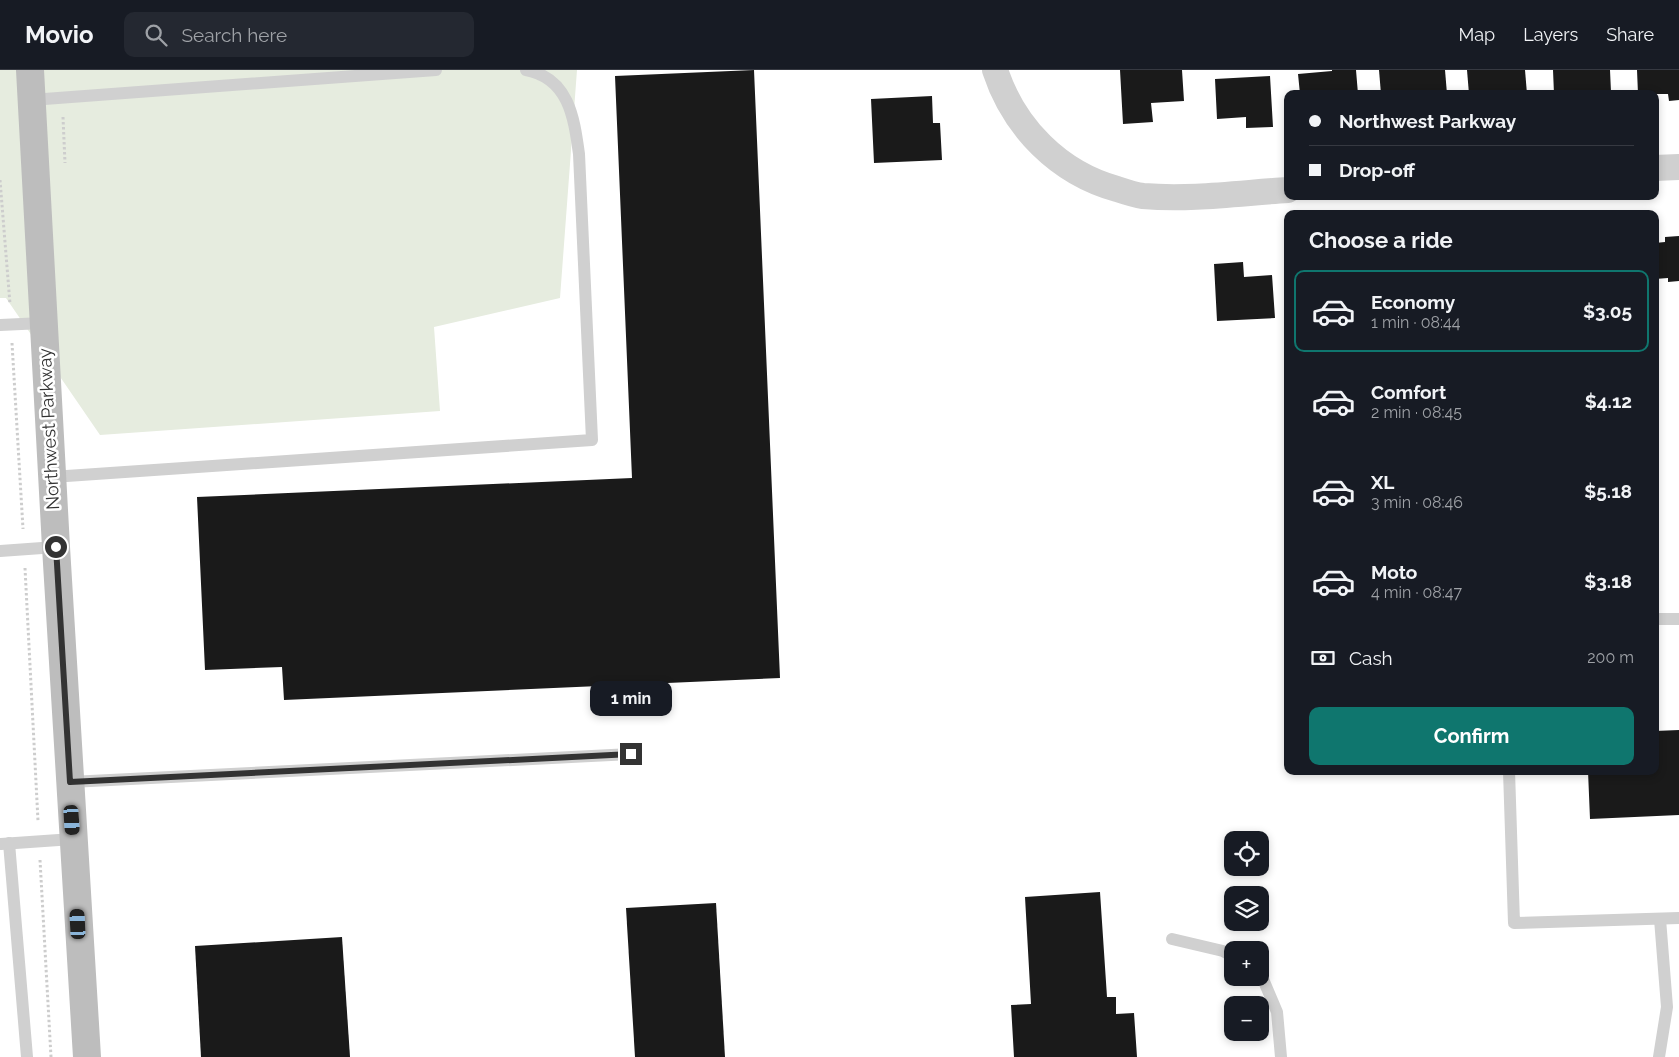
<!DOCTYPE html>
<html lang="en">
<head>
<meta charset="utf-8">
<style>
	:root { --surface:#171b24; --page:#242831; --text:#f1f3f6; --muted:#9ea1a6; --line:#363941; --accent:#0f766e }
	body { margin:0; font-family:Raleway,sans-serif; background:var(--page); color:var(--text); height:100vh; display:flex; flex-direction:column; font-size:19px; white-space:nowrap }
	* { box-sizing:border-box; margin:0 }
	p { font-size:16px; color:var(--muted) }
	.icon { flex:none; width:28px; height:28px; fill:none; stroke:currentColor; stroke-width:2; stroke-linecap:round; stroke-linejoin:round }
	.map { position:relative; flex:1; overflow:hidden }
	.details { position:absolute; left:1284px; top:140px; width:375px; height:565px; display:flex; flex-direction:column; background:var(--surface); border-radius:10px; box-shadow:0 2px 8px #0003 }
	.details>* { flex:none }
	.guide { position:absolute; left:1284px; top:20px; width:375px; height:110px; border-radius:10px; box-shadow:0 2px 8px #0003; display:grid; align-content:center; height:110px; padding:0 25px; background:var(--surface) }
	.controls { position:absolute; left:1224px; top:761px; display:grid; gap:10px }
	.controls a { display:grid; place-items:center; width:45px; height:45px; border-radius:10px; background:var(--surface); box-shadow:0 2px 8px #0003; font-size:25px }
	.end { position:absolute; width:22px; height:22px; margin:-11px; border:6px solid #333; background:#fff; box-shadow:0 0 0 2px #fff }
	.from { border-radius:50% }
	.bubble { position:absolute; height:35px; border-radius:10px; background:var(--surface); box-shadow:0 2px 8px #0003; font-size:16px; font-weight:700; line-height:35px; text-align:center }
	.car { position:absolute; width:15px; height:30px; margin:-15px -8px; border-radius:6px; box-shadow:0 0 4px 1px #0007; background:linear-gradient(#222 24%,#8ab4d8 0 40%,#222 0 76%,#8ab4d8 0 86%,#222 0) }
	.guide b { display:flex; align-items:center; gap:18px; height:48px; font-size:19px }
	.guide b+b { border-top:1px solid var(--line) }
	.guide i { width:12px; height:12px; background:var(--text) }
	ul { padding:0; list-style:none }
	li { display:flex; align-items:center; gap:15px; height:82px; margin:0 10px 8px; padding:0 15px; border:2px solid transparent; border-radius:10px }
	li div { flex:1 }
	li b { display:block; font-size:19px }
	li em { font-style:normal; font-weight:700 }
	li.on { border-color:var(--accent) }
	li>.icon { width:45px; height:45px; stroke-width:1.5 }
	h2 { padding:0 25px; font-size:22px; line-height:60px }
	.pay { display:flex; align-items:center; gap:12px; height:55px; padding:0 25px; font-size:19px }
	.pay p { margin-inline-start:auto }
	.primary-button { display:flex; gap:10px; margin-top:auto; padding:10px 25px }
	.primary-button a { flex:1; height:58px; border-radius:10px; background:var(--accent); color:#fff; font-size:20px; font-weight:700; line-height:58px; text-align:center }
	header { display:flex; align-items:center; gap:30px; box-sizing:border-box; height:70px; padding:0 25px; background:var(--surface); border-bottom:1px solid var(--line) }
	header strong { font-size:24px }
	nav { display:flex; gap:28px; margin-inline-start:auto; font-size:18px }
	.search { width:350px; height:45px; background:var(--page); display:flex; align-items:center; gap:12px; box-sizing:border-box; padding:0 18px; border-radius:10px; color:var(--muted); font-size:19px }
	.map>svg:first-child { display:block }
	.green { fill:#e6ecdf }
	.building { fill:#1a1a1a }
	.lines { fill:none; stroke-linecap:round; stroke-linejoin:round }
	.path { stroke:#cdcdcd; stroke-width:3; stroke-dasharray:2.5 2.5; stroke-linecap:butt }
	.lane { stroke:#d0d0d0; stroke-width:12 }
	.street { stroke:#d0d0d0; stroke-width:26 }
	.secondary { stroke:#bdbdbd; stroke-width:28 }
	.route { stroke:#333; stroke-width:6 }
	.labels { text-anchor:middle; stroke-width:5; stroke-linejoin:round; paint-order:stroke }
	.street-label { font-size:18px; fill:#333; stroke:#fff }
</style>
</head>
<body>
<header>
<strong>Movio</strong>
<div class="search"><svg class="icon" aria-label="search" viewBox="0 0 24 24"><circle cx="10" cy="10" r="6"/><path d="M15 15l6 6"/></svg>Search here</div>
<nav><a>Map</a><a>Layers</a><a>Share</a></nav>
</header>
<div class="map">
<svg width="1679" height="987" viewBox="0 0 1679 987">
	<rect width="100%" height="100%" fill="#fff"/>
	<!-- green -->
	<path class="green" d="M 0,0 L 577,0 L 560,228 L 434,257 L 440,341 L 100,365 L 6,228 L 0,228 Z"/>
	<!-- building -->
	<g class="building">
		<path d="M 754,0 L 780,608 L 284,630 L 282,597 L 205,600 L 197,427 L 632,408 L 615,6 Z"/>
		<path d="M 1120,0 L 1182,0 L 1184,31 L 1151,33 L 1153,52 L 1123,54 Z"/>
		<path d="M 1332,0 L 1356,0 L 1358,24 L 1300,24 L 1298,4 L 1332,1 Z"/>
		<path d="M 1379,0 L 1445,0 L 1447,24 L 1381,24 Z"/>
		<path d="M 1467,0 L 1525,0 L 1527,24 L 1469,24 Z"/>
		<path d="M 1553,0 L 1610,0 L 1611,22 L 1599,22 L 1599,24 L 1554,24 Z"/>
		<path d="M 1637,0 L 1679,0 L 1679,30 L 1669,31 L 1668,24 L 1638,24 Z"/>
		<path d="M 1270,6 L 1273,57 L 1246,58 L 1246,47 L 1217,49 L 1215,9 Z"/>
		<path d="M 932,26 L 933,53 L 940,53 L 942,90 L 874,93 L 871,29 Z"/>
		<path d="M 1679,166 L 1679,211 L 1668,212 L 1668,208 L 1655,209 L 1655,173 L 1665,172 L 1665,167 Z"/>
		<path d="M 1243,192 L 1244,207 L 1272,205 L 1275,248 L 1217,251 L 1214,194 Z"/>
		<path d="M 1679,660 L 1679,745 L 1590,749 L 1588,701 L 1655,701 L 1655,661 Z"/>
		<path d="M 1100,822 L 1107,927 L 1116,927 L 1116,944 L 1134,943 L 1137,987 L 1014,987 L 1011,935 L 1031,934 L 1025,827 Z"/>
		<path d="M 716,833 L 725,987 L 635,987 L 626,838 Z"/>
		<path d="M 342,867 L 350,987 L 201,987 L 195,876 Z"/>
	</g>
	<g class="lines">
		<!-- path -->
		<g class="path">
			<path d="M 63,47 L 65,93"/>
			<path d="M 0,110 L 10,234"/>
			<path d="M 12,273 L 23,459"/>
			<path d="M 25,498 L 38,751"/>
			<path d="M 40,790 L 51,987"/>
		</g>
		<!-- lane -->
		<g class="lane">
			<path d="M 31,30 L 436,0"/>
			<path d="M 0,255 L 43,253"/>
			<path d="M 52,407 L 592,370 L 579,84 C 574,48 569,8 526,0"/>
			<path d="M 0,481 L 56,477"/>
			<path d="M 1655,549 L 1679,549"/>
			<path d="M 1509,701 L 1514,853 L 1679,848"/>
			<path d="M 70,712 L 631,684"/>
			<path d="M 9,773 L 27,987"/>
			<path d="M 1,774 L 73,769"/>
			<path d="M 1172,869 L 1223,881 L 1232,886"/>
			<path d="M 1260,902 L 1277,942 L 1281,987"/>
			<path d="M 1659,987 L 1667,937 L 1660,849"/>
		</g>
		<!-- street -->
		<g class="street">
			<path d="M 995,0 C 1014,58 1059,103 1117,119 C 1126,122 1135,125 1143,126 C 1191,130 1240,123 1288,120"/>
			<path d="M 1655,98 L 1679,97"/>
		</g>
		<!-- secondary -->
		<path class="secondary" d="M 30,0 L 56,477 L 87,987"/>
	</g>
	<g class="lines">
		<!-- route -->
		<path class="route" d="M 56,477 L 70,712 L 631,684"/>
	</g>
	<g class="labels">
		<!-- street labels -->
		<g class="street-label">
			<text transform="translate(49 359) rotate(-93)" y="6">Northwest Parkway</text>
		</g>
	</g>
</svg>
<div class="controls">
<a><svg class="icon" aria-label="locate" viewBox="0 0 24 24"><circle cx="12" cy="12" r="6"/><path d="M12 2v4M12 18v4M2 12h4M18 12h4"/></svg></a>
<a><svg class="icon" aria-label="layers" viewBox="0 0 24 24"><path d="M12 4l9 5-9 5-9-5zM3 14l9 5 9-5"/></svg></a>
<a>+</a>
<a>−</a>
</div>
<i class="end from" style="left:56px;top:477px"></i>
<i class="end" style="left:631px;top:684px"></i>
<div class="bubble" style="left:590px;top:611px;width:82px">1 min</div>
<i class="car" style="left:72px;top:750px;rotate:176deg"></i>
<i class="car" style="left:78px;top:854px;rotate:357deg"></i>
<div class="guide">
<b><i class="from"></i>Northwest Parkway</b>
<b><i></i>Drop-off</b>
</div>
<section class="details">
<h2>Choose a ride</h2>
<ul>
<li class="on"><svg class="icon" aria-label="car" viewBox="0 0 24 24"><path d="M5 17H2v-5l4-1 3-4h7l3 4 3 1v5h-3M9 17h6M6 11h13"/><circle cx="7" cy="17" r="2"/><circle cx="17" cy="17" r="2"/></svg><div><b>Economy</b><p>1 min · 08:44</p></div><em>$3.05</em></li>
<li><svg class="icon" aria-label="car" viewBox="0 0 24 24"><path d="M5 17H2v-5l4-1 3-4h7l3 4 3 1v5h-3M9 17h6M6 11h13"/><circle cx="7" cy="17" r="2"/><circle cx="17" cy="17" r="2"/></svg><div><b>Comfort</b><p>2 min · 08:45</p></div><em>$4.12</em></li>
<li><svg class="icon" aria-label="car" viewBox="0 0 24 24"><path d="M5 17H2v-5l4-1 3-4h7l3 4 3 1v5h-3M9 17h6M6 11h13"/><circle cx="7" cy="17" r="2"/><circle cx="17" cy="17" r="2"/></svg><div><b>XL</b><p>3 min · 08:46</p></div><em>$5.18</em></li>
<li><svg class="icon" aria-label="car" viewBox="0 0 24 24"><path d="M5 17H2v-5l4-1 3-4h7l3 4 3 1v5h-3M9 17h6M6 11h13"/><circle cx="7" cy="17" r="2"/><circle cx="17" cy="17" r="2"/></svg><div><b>Moto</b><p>4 min · 08:47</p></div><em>$3.18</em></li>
</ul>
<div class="pay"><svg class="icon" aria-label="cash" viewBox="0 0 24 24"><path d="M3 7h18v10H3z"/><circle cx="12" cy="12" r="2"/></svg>Cash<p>200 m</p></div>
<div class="primary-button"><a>Confirm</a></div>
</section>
</div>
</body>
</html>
